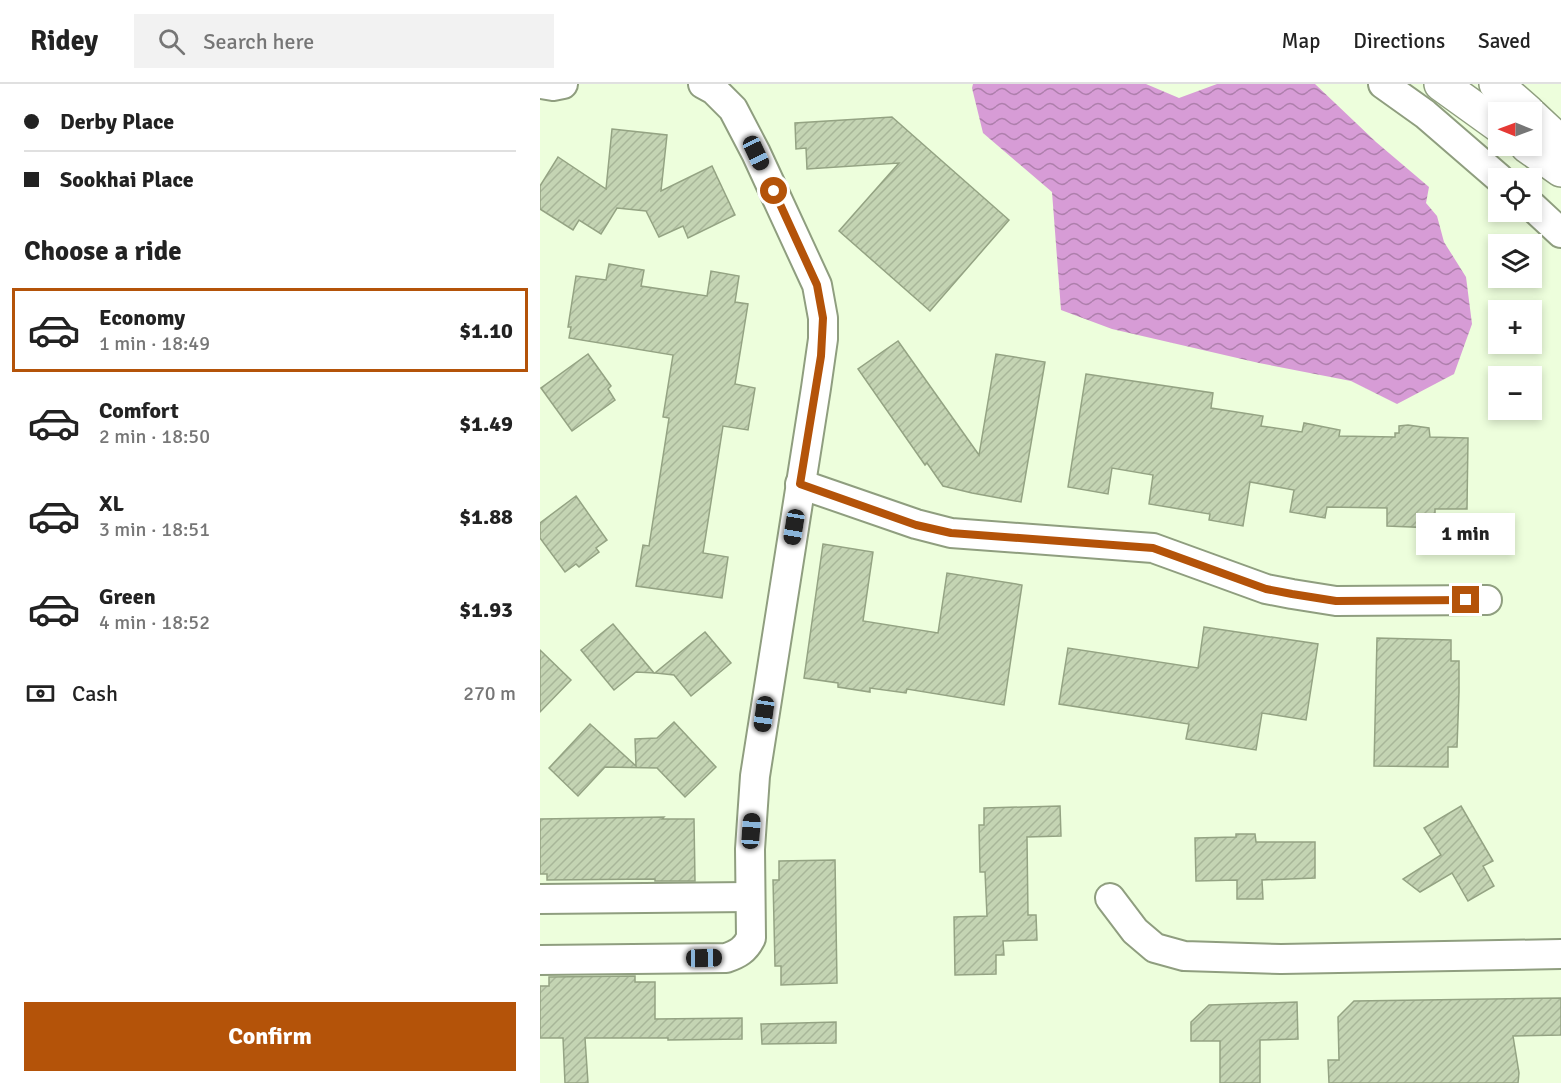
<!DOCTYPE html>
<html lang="en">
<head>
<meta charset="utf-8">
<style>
	:root { --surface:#fff; --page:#f2f2f2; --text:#222; --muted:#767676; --line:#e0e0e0; --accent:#b45309 }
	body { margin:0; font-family:Signika,sans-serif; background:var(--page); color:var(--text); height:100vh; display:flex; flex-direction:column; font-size:22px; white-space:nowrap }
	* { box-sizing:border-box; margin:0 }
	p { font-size:20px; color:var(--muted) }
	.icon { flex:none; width:33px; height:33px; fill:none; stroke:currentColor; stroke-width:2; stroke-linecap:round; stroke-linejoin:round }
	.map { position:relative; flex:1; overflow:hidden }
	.panel { display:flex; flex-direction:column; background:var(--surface); width:540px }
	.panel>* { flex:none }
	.guide { display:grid; align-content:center; height:132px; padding:0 24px; background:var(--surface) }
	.needle { width:39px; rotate:271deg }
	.buttons { position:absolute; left:948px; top:18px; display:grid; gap:12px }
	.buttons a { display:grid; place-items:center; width:54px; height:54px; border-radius:0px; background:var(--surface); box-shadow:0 3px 9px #0003; font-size:30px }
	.end { position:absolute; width:27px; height:27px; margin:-14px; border:8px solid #b45309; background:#fff; box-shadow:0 0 0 3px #fff }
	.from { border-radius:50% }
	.bubble { position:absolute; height:42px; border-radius:0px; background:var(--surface); box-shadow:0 3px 9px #0003; font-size:20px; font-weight:700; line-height:42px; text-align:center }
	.car { position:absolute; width:18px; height:36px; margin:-18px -9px; border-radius:8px; box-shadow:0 0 4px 2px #0007; background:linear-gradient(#222 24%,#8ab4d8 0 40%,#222 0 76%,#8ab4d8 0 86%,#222 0) }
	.guide b { display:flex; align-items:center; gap:21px; height:57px; font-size:22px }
	.guide b+b { border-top:2px solid var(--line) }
	.guide i { width:15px; height:15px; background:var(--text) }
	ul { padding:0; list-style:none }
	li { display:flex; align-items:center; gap:18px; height:84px; margin:0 12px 9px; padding:0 12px; border:3px solid transparent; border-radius:0px }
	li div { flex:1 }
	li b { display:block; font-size:22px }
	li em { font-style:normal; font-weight:700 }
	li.active { border-color:var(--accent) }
	li>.icon { width:54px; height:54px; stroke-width:1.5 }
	h2 { padding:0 24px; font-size:27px; line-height:72px }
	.pay { display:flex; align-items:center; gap:15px; height:66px; padding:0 24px; font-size:22px }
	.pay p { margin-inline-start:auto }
	.primary-button { display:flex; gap:12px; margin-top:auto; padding:12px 24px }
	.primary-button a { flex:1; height:69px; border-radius:0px; background:var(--accent); color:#fff; font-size:24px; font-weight:700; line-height:69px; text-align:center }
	header { display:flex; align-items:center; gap:36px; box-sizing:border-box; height:84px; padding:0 30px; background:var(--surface); border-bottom:2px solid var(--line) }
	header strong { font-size:28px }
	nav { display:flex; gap:33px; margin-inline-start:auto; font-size:21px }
	.search { width:420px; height:54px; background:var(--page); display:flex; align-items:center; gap:15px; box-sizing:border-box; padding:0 21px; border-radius:0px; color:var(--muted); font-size:22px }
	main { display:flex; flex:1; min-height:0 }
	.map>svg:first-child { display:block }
	.water { fill:url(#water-waves) }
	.building { fill:url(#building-hatch); stroke:#94a383; stroke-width:1.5 }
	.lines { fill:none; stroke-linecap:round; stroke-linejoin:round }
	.minor-casing { stroke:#8f9e7f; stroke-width:32 }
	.highway-casing { stroke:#8f9e7f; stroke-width:36 }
	.minor { stroke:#fff; stroke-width:28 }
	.highway { stroke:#fff; stroke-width:33 }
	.route { stroke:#b45309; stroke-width:8 }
</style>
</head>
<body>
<header>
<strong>Ridey</strong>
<div class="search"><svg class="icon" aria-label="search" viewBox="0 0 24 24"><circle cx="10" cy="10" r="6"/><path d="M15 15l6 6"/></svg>Search here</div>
<nav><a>Map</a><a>Directions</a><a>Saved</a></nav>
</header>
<main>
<section class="panel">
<div class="guide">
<b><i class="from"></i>Derby Place</b>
<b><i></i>Sookhai Place</b>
</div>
<h2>Choose a ride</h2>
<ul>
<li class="active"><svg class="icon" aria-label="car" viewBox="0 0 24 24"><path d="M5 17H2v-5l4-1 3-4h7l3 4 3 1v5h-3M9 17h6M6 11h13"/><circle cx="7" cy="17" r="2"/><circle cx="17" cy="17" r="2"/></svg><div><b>Economy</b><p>1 min · 18:49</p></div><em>$1.10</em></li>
<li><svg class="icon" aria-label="car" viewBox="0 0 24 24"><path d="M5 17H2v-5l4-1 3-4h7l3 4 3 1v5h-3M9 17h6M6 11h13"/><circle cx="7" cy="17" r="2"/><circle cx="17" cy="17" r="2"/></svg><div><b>Comfort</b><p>2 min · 18:50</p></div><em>$1.49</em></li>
<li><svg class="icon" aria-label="car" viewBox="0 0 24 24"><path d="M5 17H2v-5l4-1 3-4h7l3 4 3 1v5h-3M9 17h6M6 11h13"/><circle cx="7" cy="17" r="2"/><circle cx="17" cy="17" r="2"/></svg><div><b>XL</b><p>3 min · 18:51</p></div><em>$1.88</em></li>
<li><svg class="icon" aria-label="car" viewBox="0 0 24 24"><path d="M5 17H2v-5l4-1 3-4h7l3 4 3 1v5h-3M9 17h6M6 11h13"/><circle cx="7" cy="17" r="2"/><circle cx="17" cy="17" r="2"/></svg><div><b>Green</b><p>4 min · 18:52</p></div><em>$1.93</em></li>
</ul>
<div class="pay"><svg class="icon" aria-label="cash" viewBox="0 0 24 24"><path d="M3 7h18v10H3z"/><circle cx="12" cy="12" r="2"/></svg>Cash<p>270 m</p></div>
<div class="primary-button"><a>Confirm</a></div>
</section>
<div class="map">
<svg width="1021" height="999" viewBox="0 0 1021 999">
	<defs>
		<pattern id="water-waves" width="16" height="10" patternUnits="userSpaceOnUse" patternTransform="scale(1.5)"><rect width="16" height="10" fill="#d79cd6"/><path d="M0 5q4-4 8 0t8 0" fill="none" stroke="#ae7fac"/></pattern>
		<pattern id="building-hatch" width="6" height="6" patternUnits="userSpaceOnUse" patternTransform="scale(1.5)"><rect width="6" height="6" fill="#c4d4b3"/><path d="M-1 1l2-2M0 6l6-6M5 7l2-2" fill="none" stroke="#a8b699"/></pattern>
	</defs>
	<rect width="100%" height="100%" fill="#edfedc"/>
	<!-- water -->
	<path class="water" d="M 433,0 L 606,0 L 639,14 L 677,0 L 775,0 L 836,58 L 889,103 L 886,119 L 897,132 L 904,158 L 926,193 L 932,240 L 914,290 L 857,320 L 811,297 L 719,279 L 572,245 L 521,226 L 512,108 L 443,49 L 432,4 Z"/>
	<!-- building -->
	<g class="building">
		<path d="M 352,33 L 469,136 L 390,227 L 299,147 L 359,79 L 267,85 L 266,64 L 256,65 L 255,39 Z"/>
		<path d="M 72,45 L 127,51 L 121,107 L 172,82 L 195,131 L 148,154 L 143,142 L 119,153 L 106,127 L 77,124 L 61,150 L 39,136 L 33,146 L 0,125 L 0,102 L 18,73 L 66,105 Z"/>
		<path d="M 69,180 L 104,186 L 101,202 L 167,212 L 171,187 L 199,192 L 195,218 L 208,220 L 195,300 L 215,304 L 208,346 L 183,342 L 163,469 L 188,473 L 182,514 L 96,502 L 103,461 L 109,462 L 129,334 L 123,333 L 133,271 L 29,254 L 31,243 L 28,243 L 36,192 L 66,196 Z"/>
		<path d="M 358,257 L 439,371 L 456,270 L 505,278 L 481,418 L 432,409 L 403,402 L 387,379 L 385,381 L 318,285 Z"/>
		<path d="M 48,270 L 71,302 L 68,305 L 75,316 L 32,347 L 1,304 Z"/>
		<path d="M 546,290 L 673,309 L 671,324 L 723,332 L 721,342 L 762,348 L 764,339 L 800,346 L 799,352 L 855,353 L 855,349 L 859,349 L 859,342 L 868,341 L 889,344 L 890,353 L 928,354 L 927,425 L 895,425 L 895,444 L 847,442 L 847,424 L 787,423 L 785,434 L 750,428 L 754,406 L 710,398 L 703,442 L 669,436 L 670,430 L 609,420 L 613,391 L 572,384 L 568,410 L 528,403 Z"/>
		<path d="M 36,412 L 67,456 L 56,464 L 59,468 L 39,483 L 36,480 L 25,488 L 0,454 L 0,439 Z"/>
		<path d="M 283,460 L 333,468 L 323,537 L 398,549 L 407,489 L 482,501 L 464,621 L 367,605 L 366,609 L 330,604 L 330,608 L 298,603 L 298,599 L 264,594 Z"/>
		<path d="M 73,540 L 114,589 L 96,588 L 74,606 L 41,566 Z"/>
		<path d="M 664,543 L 778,560 L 766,636 L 722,629 L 716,666 L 646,655 L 649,640 L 519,620 L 528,564 L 658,584 Z"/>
		<path d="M 165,548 L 191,579 L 151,612 L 134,591 L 115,589 Z"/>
		<path d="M 837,554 L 911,556 L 911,577 L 919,577 L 919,608 L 917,663 L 908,663 L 908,683 L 834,682 Z"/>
		<path d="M 0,566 L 31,596 L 0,628 Z"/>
		<path d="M 134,638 L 176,683 L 145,713 L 117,684 L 65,683 L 38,712 L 9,684 L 50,640 L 96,682 L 95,655 L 117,654 Z"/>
		<path d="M 520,722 L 521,752 L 487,753 L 488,831 L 496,831 L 497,856 L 463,857 L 464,871 L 456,871 L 456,890 L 415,891 L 414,833 L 447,832 L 445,788 L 440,788 L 439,741 L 444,741 L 444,724 Z"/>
		<path d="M 921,722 L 953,777 L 943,782 L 954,802 L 928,817 L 912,789 L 880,808 L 863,795 L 901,771 L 884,744 Z"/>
		<path d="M 124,733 L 122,735 L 154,735 L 155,797 L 115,797 L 115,795 L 7,796 L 7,790 L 0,790 L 0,735 Z"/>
		<path d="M 696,750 L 715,750 L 716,758 L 775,758 L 775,794 L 722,796 L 723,815 L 697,815 L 697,796 L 656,797 L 655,754 L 696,753 Z"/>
		<path d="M 295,776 L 297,899 L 241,901 L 241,882 L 235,882 L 233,796 L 239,796 L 239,777 Z"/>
		<path d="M 95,892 L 95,898 L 115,898 L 115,935 L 202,934 L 202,955 L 128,956 L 128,954 L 45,954 L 48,999 L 25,999 L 23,954 L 0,954 L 0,902 L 9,902 L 9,893 Z"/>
		<path d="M 1021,914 L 1021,951 L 973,952 L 979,989 L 978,999 L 789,999 L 788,976 L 799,976 L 798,933 L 814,917 Z"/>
		<path d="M 757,918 L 758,955 L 720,956 L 720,999 L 680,999 L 680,957 L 651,957 L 651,938 L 669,921 Z"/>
		<path d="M 296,938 L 296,959 L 222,960 L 221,940 Z"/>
	</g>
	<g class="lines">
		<!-- minor casing -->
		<g class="minor-casing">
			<g id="minor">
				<path d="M 1,0 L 13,2 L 23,0"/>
				<path d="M 843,0 L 885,30 L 959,94"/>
				<path d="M 992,122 L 1021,149"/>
				<path d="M 260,400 L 376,440 L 411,449 L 613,464 L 726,505 L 752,510 L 796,517 L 947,516"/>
				<path d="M 570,814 L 595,847 L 615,864 L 644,872 L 741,875 L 1021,870"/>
				<path d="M 0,815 L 210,813"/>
				<path d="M 0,876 L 186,874 C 198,870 205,866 211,854 L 210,765 L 215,692 L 276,304 L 283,255 L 283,234 L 277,201 L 216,69 L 193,25 L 174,6 L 163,0"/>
			</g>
		</g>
		<!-- highway casing -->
		<g class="highway-casing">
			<g id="highway">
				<path d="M 901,0 L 958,41"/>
				<path d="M 956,0 L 988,28"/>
				<path d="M 992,32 L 1021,59"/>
				<path d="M 987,62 L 1021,86"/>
			</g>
		</g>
		<!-- minor -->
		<use href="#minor" class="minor"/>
		<!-- highway -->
		<use href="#highway" class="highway"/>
	</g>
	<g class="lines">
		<!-- route -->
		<path class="route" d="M 234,107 L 277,201 L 283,234 L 281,272 L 260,400 L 376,441 L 411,449 L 613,464 L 726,505 L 752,510 L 796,517 L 926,516"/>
	</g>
</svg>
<div class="buttons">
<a><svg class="needle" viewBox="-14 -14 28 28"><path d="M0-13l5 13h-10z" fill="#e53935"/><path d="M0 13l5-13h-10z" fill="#767676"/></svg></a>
<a><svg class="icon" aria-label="locate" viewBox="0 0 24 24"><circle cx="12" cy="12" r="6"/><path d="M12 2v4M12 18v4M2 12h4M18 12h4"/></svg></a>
<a><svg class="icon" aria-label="layers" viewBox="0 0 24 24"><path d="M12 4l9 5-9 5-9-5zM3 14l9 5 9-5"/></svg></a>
<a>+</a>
<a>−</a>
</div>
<i class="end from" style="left:234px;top:107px"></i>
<i class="end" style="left:926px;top:516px"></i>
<div class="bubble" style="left:876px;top:429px;width:99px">1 min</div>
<i class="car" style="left:216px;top:69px;rotate:155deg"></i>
<i class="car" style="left:254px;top:443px;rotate:189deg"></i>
<i class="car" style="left:224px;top:630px;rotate:188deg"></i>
<i class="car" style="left:211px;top:747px;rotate:4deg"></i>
<i class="car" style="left:164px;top:874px;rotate:89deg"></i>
</div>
</main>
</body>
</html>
